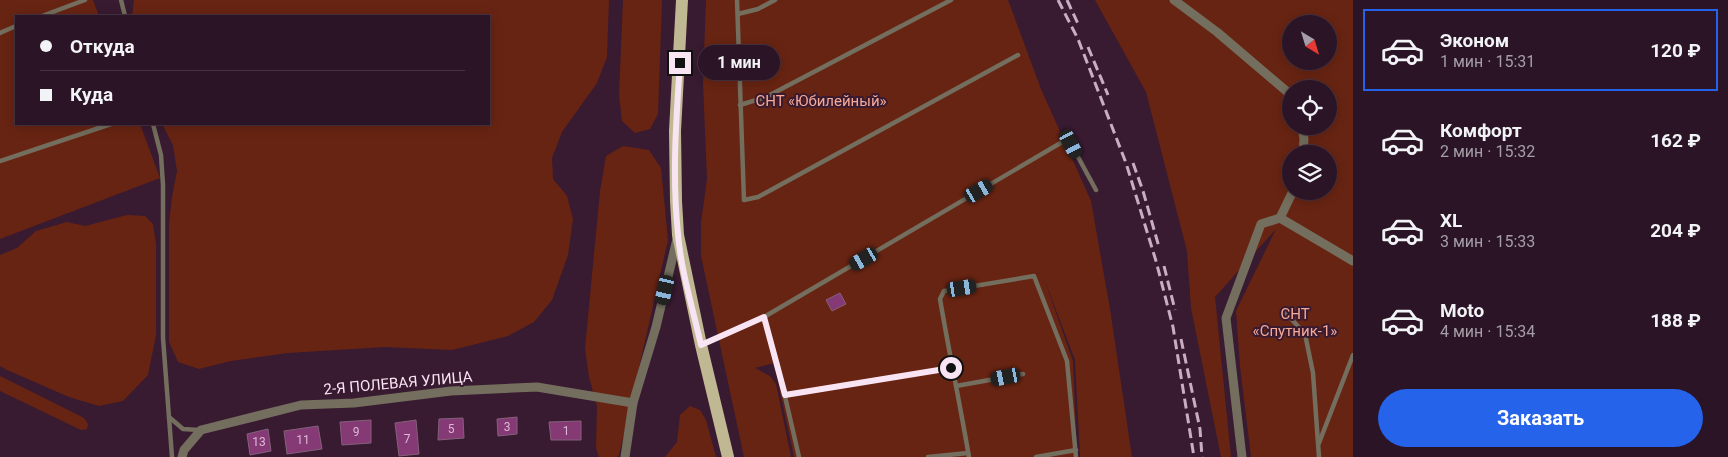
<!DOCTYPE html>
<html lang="ru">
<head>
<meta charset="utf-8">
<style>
	:root { --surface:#2a1425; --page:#362132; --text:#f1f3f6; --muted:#a59ea7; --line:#463342; --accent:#2563eb }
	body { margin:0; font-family:Roboto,sans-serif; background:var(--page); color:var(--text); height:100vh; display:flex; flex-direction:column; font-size:19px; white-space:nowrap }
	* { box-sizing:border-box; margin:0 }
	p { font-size:16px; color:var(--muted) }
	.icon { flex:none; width:28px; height:28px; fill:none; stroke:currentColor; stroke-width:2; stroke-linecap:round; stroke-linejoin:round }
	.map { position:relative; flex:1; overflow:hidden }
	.sheet { display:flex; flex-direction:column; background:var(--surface); width:375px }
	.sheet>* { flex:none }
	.hud { position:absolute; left:15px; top:15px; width:475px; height:110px; border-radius:0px; box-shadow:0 2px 12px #0003,0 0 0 1px var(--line); display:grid; align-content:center; height:110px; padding:0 25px; background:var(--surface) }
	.needle { width:32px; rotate:142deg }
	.fabs { position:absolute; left:1282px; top:15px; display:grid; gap:10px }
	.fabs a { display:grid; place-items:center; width:55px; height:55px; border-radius:50%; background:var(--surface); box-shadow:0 2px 12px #0003,0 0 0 1px var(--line); font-size:25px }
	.end { position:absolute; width:22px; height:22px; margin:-11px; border:6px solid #f9e4f3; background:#111; box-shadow:0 0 0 2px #111 }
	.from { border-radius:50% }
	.bubble { position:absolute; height:35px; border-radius:18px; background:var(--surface); box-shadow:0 2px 12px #0003,0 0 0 1px var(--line); font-size:16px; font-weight:700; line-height:35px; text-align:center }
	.car { position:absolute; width:15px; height:30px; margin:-15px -8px; border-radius:6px; box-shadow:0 0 4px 1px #0007; background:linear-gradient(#222 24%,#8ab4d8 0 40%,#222 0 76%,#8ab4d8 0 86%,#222 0) }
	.hud b { display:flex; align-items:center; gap:18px; height:48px; font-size:19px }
	.hud b+b { border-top:1px solid var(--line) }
	.hud i { width:12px; height:12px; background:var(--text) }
	ul { padding:9px 0 0; list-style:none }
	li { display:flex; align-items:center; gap:15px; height:82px; margin:0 10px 8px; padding:0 15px; border:2px solid transparent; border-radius:0px }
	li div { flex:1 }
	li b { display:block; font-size:19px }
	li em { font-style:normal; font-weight:700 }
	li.current { border-color:var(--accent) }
	li>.icon { width:45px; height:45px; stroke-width:1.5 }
	.primary-button { display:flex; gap:10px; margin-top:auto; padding:10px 25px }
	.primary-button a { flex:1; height:58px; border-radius:30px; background:var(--accent); color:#fff; font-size:20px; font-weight:700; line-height:58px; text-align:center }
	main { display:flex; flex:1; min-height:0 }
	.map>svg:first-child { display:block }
	.green { fill:#682412; fill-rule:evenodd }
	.building { fill:#853975; stroke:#84617b }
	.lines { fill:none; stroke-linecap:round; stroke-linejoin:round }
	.lane { stroke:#736e5d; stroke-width:4.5 }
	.street { stroke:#736e5d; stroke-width:9 }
	.primary { stroke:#c0b793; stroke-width:12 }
	.rail { stroke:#c7afc1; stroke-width:3; stroke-dasharray:10 5; stroke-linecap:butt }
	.route { stroke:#f9e4f3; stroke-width:6 }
	.labels { text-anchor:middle; stroke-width:4; stroke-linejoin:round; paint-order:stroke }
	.number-label { font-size:12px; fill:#dcb9d4 }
	.park-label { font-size:15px; fill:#f7aa95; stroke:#381a31 }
	.street-label { font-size:15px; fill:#f9e4f3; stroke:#381a31 }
</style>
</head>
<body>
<main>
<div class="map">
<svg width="1353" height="457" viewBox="0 0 1353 457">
	<rect width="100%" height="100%" fill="#381a31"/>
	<!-- green -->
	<g class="green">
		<path d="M 0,0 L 93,0 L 99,16 L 16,16 L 16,124 L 140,124 L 160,178 L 0,239 Z"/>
		<path d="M 134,0 L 609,0 L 607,57 L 597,83 L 562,132 L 552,158 L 553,179 L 567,196 L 573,219 L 568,255 L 552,300 L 534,322 L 508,336 L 452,350 L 385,347 L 288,353 L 231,361 L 199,369 L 178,362 L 169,342 L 169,224 L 172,197 L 177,171 L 173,145 L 162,124 L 489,124 L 489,16 L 132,16 Z"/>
		<path d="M 623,0 L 662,0 L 658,114 L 650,129 L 635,133 L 622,121 L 619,95 Z"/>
		<path d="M 706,0 L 1008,0 L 1041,89 L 1091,201 L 1110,309 L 1132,457 L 1080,457 L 1075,360 L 1043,276 L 1073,361 L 1077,457 L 794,457 L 774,363 L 755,368 L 770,376 L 776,384 L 791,457 L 744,457 L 701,256 L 701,222 L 707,179 L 703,83 Z"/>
		<path d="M 1095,0 L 1353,0 L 1353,457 L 1251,457 L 1240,366 L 1236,311 L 1276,229 L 1215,297 L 1231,457 L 1221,457 L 1191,308 L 1187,251 L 1146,92 ZM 1291,24 L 1329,24 L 1329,61 L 1291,61 ZM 1291,89 L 1329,89 L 1329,126 L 1291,126 ZM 1291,154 L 1329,154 L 1329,191 L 1291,191 Z"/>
		<path d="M 623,146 L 649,150 L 661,168 L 668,240 L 619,455 L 617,457 L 599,457 L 596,448 L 597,406 L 589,377 L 585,348 L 600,191 L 606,156 Z"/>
		<path d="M 127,215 L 145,216 L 153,224 L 156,244 L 156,335 L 148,375 L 123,401 L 99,406 L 69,397 L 7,370 L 0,366 L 0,255 L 17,248 L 36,231 L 67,222 L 85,226 Z"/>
		<path d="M 0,376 L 84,418 L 88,424 L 87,429 L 81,430 L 0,391 Z"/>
		<path d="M 690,406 L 700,410 L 706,420 L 716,457 L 665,457 L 677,442 L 680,415 Z"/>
	</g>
	<!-- building -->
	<g class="building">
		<path d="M 840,293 L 846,304 L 832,311 L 826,300 Z"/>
		<path d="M 517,417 L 517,434 L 498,436 L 497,419 Z"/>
		<path d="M 463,418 L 464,438 L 438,440 L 439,419 Z"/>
		<path d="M 371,420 L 371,443 L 342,445 L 340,422 Z"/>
		<path d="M 416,420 L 419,454 L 399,456 L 395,423 Z"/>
		<path d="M 581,421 L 581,440 L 551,440 L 549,422 Z"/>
		<path d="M 318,426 L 322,449 L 287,454 L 284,431 Z"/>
		<path d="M 268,429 L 271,451 L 250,455 L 247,434 Z"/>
	</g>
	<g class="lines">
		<!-- lane -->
		<g class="lane">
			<path d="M 121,0 L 125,16"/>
			<path d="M 737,0 L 744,200 L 758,197 L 1018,55"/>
			<path d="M 738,14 L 758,9 L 775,0"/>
			<path d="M 42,16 L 85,0"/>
			<path d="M 0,33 L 16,26"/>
			<path d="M 740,105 L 766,97 L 951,0"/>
			<path d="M 153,124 L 161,155 L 163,185 L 163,338 L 172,457"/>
			<path d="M 0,161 L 111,124"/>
			<path d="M 1285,312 L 1305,334 L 1313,373 L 1319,457"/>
			<path d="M 764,317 L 778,366 L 799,457"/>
			<path d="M 702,345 L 764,317 L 1064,141 L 1071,144 L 1096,190"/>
			<path d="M 956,386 L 1023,374"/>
			<path d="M 785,395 L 951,368"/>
			<path d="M 169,417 L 183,429 L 199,430"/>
			<path d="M 1319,443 L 1353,355"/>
			<path d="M 928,457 L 968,453"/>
			<path d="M 969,457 C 960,404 949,352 940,299 L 944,291 L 1034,276 L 1067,361 L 1076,457"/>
			<path d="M 1036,457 L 1076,450"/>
		</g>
		<!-- street -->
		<g class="street">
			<path d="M 1174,0 L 1217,32 L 1291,95"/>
			<path d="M 1302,126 L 1304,139 L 1303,154"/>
			<path d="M 1280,218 L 1293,191"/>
			<path d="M 182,457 L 184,450 L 201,430 L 301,405 L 354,403 L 451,391 L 537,387 L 633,403"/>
			<path d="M 625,457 L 633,403 L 656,327 L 677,239"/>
			<path d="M 1242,457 L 1226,318 L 1261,224 L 1280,218 L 1353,261"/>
		</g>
		<!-- primary -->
		<path class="primary" d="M 682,0 L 675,131 L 676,201 L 678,235 L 701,345 L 728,457"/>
		<!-- rail -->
		<g class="rail">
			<path d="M 1058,0 L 1078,39 L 1126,163 L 1156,261 L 1173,327 L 1194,457"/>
			<path d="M 1067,0 L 1079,26"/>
			<path d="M 1088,47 L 1108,95"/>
			<path d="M 1133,163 L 1143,191 L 1159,247"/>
			<path d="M 1164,266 L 1175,310"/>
			<path d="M 1181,339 L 1200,429 L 1202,457"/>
		</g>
	</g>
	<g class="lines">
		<!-- route -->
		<path class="route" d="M 680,63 C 676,120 672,177 678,234 C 681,271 693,309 701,345 L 764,317 L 785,395 L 951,368"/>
	</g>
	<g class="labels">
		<!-- number labels -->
		<g class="number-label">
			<text x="507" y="431">3</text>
			<text x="451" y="433">5</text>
			<text x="566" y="435">1</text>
			<text x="356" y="436">9</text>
			<text x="407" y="443">7</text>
			<text x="303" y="444">11</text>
			<text x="259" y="446">13</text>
		</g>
		<!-- park labels -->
		<g class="park-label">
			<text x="821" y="106">СНТ «Юбилейный»</text>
			<text x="1295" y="319">СНТ<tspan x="1295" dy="17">«Спутник-1»</tspan></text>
		</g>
		<!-- street labels -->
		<g class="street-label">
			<text transform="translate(398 383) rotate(-5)" y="5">2-Я ПОЛЕВАЯ УЛИЦА</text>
		</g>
	</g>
</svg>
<div class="fabs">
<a><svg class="needle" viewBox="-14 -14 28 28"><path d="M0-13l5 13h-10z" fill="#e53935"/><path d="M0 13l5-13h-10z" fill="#a59ea7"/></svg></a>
<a><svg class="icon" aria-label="locate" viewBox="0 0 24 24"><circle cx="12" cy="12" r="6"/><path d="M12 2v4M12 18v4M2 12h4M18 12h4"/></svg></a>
<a><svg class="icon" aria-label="layers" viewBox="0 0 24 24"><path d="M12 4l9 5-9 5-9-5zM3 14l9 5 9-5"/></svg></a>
</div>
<i class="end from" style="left:951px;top:368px"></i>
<i class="end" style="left:680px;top:63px"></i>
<div class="bubble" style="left:698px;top:45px;width:82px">1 мин</div>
<i class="car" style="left:1071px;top:144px;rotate:152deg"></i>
<i class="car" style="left:979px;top:191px;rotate:60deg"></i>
<i class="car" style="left:864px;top:259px;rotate:240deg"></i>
<i class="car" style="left:962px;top:288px;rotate:81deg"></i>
<i class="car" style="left:665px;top:290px;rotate:193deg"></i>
<i class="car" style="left:1006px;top:377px;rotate:259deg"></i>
<div class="hud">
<b><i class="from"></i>Откуда</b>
<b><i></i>Куда</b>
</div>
</div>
<section class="sheet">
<ul>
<li class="current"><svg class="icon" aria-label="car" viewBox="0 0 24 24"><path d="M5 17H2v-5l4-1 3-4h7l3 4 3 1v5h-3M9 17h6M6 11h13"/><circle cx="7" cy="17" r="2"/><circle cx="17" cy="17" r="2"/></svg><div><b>Эконом</b><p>1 мин · 15:31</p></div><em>120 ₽</em></li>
<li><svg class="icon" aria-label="car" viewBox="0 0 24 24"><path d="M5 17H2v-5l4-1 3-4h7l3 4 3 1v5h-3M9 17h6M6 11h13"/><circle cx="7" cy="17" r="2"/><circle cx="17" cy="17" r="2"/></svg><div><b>Комфорт</b><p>2 мин · 15:32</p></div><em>162 ₽</em></li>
<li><svg class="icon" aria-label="car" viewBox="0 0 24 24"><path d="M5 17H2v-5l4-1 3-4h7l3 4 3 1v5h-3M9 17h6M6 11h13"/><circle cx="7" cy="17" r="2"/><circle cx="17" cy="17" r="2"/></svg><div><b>XL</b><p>3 мин · 15:33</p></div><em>204 ₽</em></li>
<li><svg class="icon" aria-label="car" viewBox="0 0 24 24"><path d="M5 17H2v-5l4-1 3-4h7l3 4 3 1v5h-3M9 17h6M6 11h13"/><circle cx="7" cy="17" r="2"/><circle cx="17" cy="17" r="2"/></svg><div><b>Moto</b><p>4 мин · 15:34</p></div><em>188 ₽</em></li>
</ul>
<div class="primary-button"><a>Заказать</a></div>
</section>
</main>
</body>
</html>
